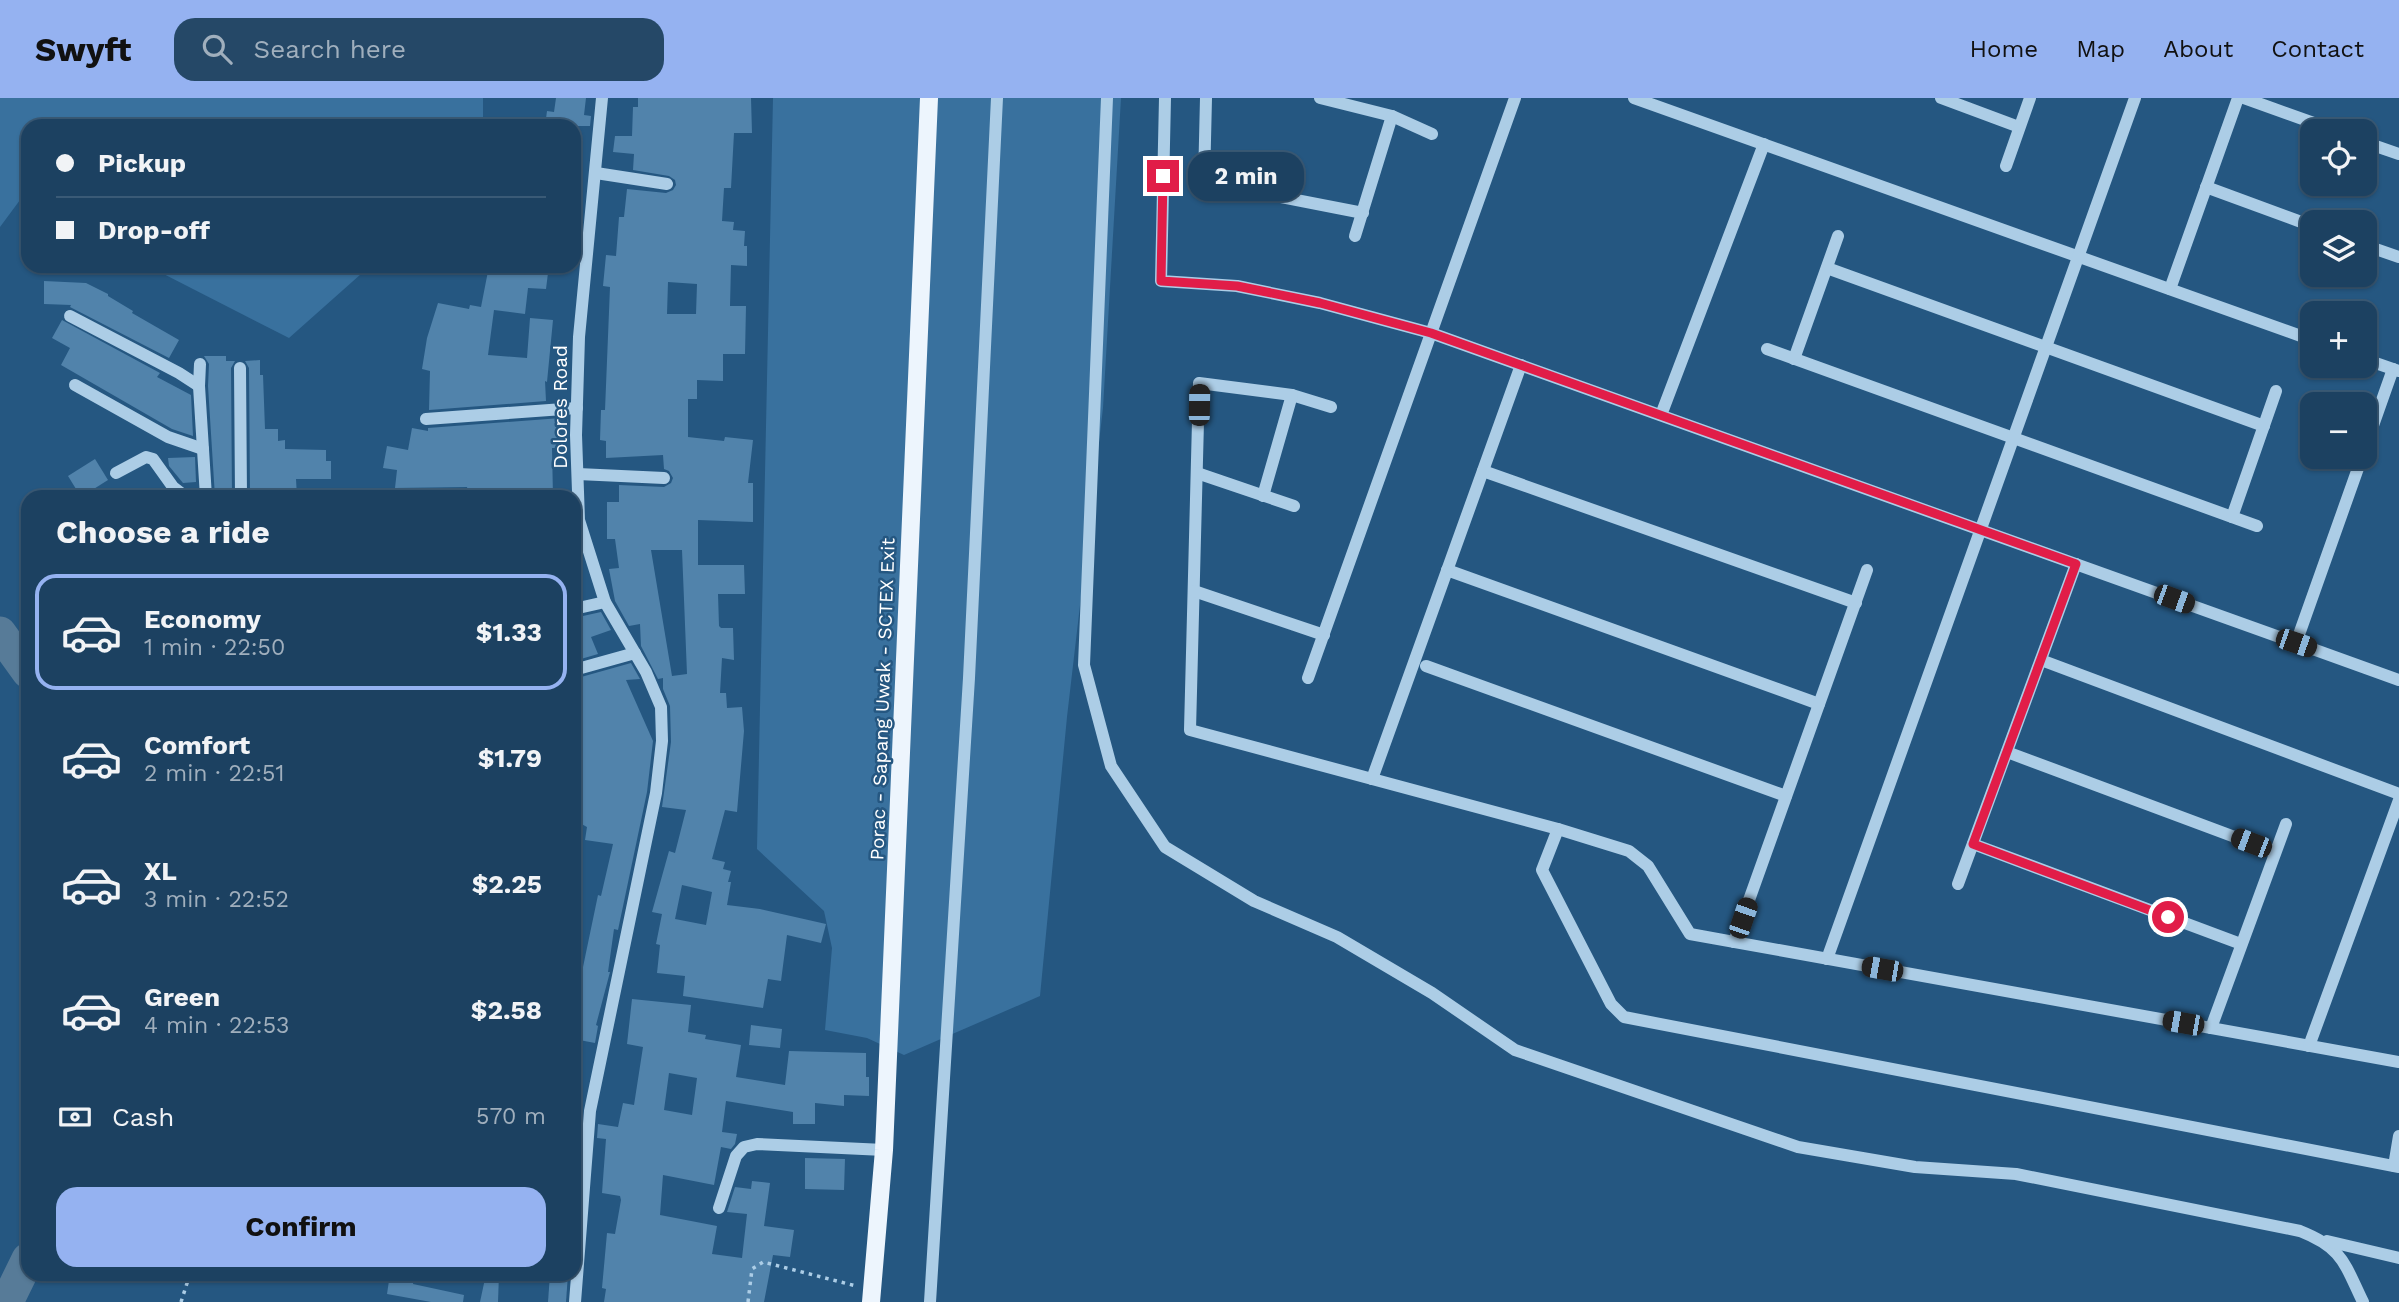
<!DOCTYPE html>
<html lang="en">
<head>
<meta charset="utf-8">
<style>
	:root { --surface:#1c4161; --page:#254867; --text:#f1f3f6; --muted:#a0afbd; --line:#3a5a76; --accent:#95b2f1 }
	body { margin:0; font-family:"Work Sans",sans-serif; background:var(--page); color:var(--text); height:100vh; display:flex; flex-direction:column; font-size:26px; white-space:nowrap }
	* { box-sizing:border-box; margin:0 }
	p { font-size:23px; color:var(--muted) }
	.icon { flex:none; width:38px; height:38px; fill:none; stroke:currentColor; stroke-width:2; stroke-linecap:round; stroke-linejoin:round }
	.map { position:relative; flex:1; overflow:hidden }
	.panel { position:absolute; left:21px; top:392px; width:560px; height:791px; display:flex; flex-direction:column; background:var(--surface); border-radius:21px; box-shadow:0 2px 5px #0004,0 0 0 2px var(--line) }
	.panel>* { flex:none }
	.top-card { position:absolute; left:21px; top:21px; width:560px; height:154px; border-radius:21px; box-shadow:0 2px 5px #0004,0 0 0 2px var(--line); display:grid; align-content:center; height:154px; padding:0 35px; background:var(--surface) }
	.fabs { position:absolute; left:2300px; top:21px; display:grid; gap:14px }
	.fabs a { display:grid; place-items:center; width:77px; height:77px; border-radius:14px; background:var(--surface); box-shadow:0 2px 5px #0004,0 0 0 2px var(--line); font-size:35px }
	.end { position:absolute; width:32px; height:32px; margin:-16px; border:9px solid #e11d48; background:#fff; box-shadow:0 0 0 4px #fff }
	.from { border-radius:50% }
	.bubble { position:absolute; height:49px; border-radius:21px; background:var(--surface); box-shadow:0 2px 5px #0004,0 0 0 2px var(--line); font-size:23px; font-weight:700; line-height:49px; text-align:center }
	.car { position:absolute; width:21px; height:42px; margin:-21px -10px; border-radius:9px; box-shadow:0 0 5px 2px #0007; background:linear-gradient(#222 24%,#8ab4d8 0 40%,#222 0 76%,#8ab4d8 0 86%,#222 0) }
	.top-card b { display:flex; align-items:center; gap:24px; height:66px; font-size:26px }
	.top-card b+b { border-top:2px solid var(--line) }
	.top-card i { width:18px; height:18px; background:var(--text) }
	ul { padding:0; list-style:none }
	li { display:flex; align-items:center; gap:21px; height:116px; margin:0 14px 10px; padding:0 21px; border:4px solid transparent; border-radius:21px }
	li div { flex:1 }
	li b { display:block; font-size:26px }
	li em { font-style:normal; font-weight:700 }
	li.on { border-color:var(--accent) }
	li>.icon { width:63px; height:63px; stroke-width:1.5 }
	h2 { padding:0 35px; font-size:32px; line-height:84px }
	.pay { display:flex; align-items:center; gap:18px; height:77px; padding:0 35px; font-size:26px }
	.pay p { margin-inline-start:auto }
	.primary-button { display:flex; gap:14px; margin-top:auto; padding:14px 35px }
	.primary-button a { flex:1; height:80px; border-radius:21px; background:var(--accent); color:#111; font-size:28px; font-weight:700; line-height:80px; text-align:center }
	header { display:flex; align-items:center; gap:42px; box-sizing:border-box; height:98px; padding:0 35px; background:var(--accent); color:#111 }
	header strong { font-size:33px }
	nav { display:flex; gap:38px; margin-inline-start:auto; font-size:24px }
	.search { width:490px; height:63px; background:var(--page); display:flex; align-items:center; gap:18px; box-sizing:border-box; padding:0 24px; border-radius:21px; color:var(--muted); font-size:26px }
	.map>svg:first-child { display:block }
	.green { fill:#39719e }
	.lines { fill:none; stroke-linecap:round; stroke-linejoin:round }
	.river { stroke:#577b98; stroke-width:33 }
	.building { fill:#5183ab; fill-rule:evenodd }
	.path { stroke:#accde6; stroke-width:3.5; stroke-dasharray:3.5 5; stroke-linecap:butt }
	.minor { stroke:#accde6; stroke-width:12 }
	.major { stroke:#edf5fd; stroke-width:18 }
	.route { stroke:#e11d48; stroke-width:9 }
	.labels { text-anchor:middle; stroke-width:5; stroke-linejoin:round; paint-order:stroke }
	.street-label { font-size:19px; fill:#fff; stroke:#255781 }
</style>
</head>
<body>
<header>
<strong>Swyft</strong>
<div class="search"><svg class="icon" aria-label="search" viewBox="0 0 24 24"><circle cx="10" cy="10" r="6"/><path d="M15 15l6 6"/></svg>Search here</div>
<nav><a>Home</a><a>Map</a><a>About</a><a>Contact</a></nav>
</header>
<div class="map">
<svg width="2399" height="1204" viewBox="0 0 2399 1204">
	<rect width="100%" height="100%" fill="#255781"/>
	<!-- green -->
	<g class="green">
		<path d="M 0,0 L 483,0 L 483,28 L 28,28 L 28,106 L 20,102 L 0,129 Z"/>
		<path d="M 773,0 L 1121,0 L 1103,310 L 1067,619 L 1040,898 L 904,957 L 867,940 L 825,932 L 832,850 L 824,813 L 757,751 Z"/>
		<path d="M 148,168 L 370,168 L 289,240 Z"/>
	</g>
	<g class="lines">
		<!-- river -->
		<g class="river">
			<path d="M 0,535 L 28,574"/>
			<path d="M 7,1204 L 28,1161"/>
		</g>
	</g>
	<!-- building -->
	<g class="building">
		<path d="M 556,0 L 586,0 L 584,17 L 591,18 L 590,28 L 545,28 L 547,13 L 554,14 Z"/>
		<path d="M 638,0 L 751,0 L 752,35 L 734,35 L 731,90 L 724,90 L 722,123 L 734,124 L 733,132 L 745,133 L 744,148 L 747,148 L 747,168 L 731,167 L 730,208 L 746,208 L 745,256 L 723,256 L 723,283 L 697,282 L 697,301 L 688,301 L 688,339 L 724,343 L 725,339 L 753,342 L 748,385 L 753,385 L 753,424 L 698,422 L 698,467 L 744,467 L 745,496 L 718,496 L 719,528 L 721,530 L 733,530 L 734,562 L 722,560 L 720,595 L 726,595 L 727,610 L 742,609 L 744,633 L 737,714 L 725,712 L 712,761 L 725,764 L 723,771 L 731,773 L 728,784 L 731,784 L 727,807 L 760,811 L 826,826 L 821,845 L 787,837 L 781,883 L 768,881 L 763,910 L 683,898 L 685,878 L 657,875 L 660,847 L 656,846 L 662,816 L 652,814 L 669,753 L 675,755 L 686,712 L 662,709 L 671,644 L 670,608 L 663,591 L 663,580 L 658,581 L 641,548 L 640,526 L 629,528 L 615,503 L 609,471 L 619,470 L 615,441 L 607,441 L 607,404 L 619,404 L 619,387 L 664,389 L 671,385 L 673,380 L 669,373 L 664,371 L 663,357 L 606,360 L 606,343 L 600,342 L 601,312 L 605,312 L 610,189 L 603,188 L 606,157 L 616,158 L 619,119 L 624,119 L 627,91 L 666,95 L 673,92 L 676,87 L 675,82 L 669,78 L 633,72 L 634,56 L 613,54 L 615,38 L 632,38 L 633,9 L 638,9 ZM 668,184 L 697,186 L 696,216 L 667,216 ZM 651,452 L 682,452 L 687,576 L 672,578 ZM 682,787 L 712,794 L 706,827 L 675,821 Z"/>
		<path d="M 489,168 L 548,175 L 546,191 L 528,190 L 525,216 L 494,212 L 488,257 L 527,260 L 530,220 L 553,222 L 547,284 L 545,283 L 546,303 L 429,312 L 430,273 L 422,271 L 427,240 L 438,205 L 469,211 L 470,207 L 481,209 Z"/>
		<path d="M 44,183 L 86,185 L 108,196 L 108,198 L 133,213 L 132,215 L 179,242 L 169,260 L 70,209 L 71,207 L 44,206 Z"/>
		<path d="M 62,222 L 160,275 L 157,279 L 191,297 L 193,338 L 172,331 L 61,267 L 70,250 L 52,240 Z"/>
		<path d="M 204,258 L 226,258 L 226,263 L 235,263 L 231,270 L 232,399 L 215,399 L 208,288 L 209,266 Z"/>
		<path d="M 260,262 L 260,277 L 263,277 L 265,331 L 278,331 L 278,343 L 285,342 L 285,351 L 326,352 L 326,363 L 331,363 L 331,381 L 296,381 L 297,399 L 250,399 L 249,270 L 245,263 Z"/>
		<path d="M 561,320 L 561,350 L 552,350 L 553,399 L 503,399 L 502,391 L 468,393 L 467,389 L 395,390 L 397,372 L 383,370 L 387,348 L 408,352 L 412,330 L 428,333 L 428,330 Z"/>
		<path d="M 195,359 L 196,384 L 183,385 L 169,368 L 168,360 Z"/>
		<path d="M 95,361 L 108,382 L 81,399 L 68,378 Z"/>
		<path d="M 601,514 L 611,532 L 591,539 L 598,556 L 574,563 L 574,520 Z"/>
		<path d="M 631,565 L 640,581 L 626,582 L 653,643 L 647,694 L 618,832 L 614,831 L 608,874 L 610,874 L 596,927 L 598,928 L 595,945 L 574,941 L 574,868 L 583,869 L 598,797 L 601,798 L 613,746 L 585,742 L 587,729 L 574,722 L 580,695 L 582,695 L 583,652 L 579,652 L 579,633 L 574,634 L 574,581 Z"/>
		<path d="M 632,901 L 691,907 L 688,934 L 706,937 L 705,941 L 741,947 L 736,979 L 785,987 L 789,953 L 866,955 L 866,979 L 869,979 L 869,998 L 844,997 L 844,1008 L 815,1005 L 815,1026 L 793,1026 L 793,1014 L 726,1003 L 722,1034 L 737,1036 L 735,1046 L 731,1051 L 721,1049 L 714,1087 L 663,1077 L 660,1117 L 717,1128 L 712,1156 L 742,1160 L 747,1116 L 727,1114 L 735,1089 L 751,1091 L 752,1083 L 770,1085 L 764,1128 L 794,1132 L 790,1159 L 773,1157 L 764,1204 L 604,1204 L 606,1191 L 602,1190 L 607,1135 L 615,1136 L 621,1102 L 620,1098 L 602,1095 L 606,1041 L 597,1040 L 598,1026 L 618,1029 L 623,1005 L 634,1007 L 643,949 L 627,946 ZM 669,975 L 697,980 L 692,1017 L 664,1012 Z"/>
		<path d="M 751,927 L 782,931 L 780,950 L 749,947 Z"/>
		<path d="M 574,1022 L 580,1023 L 579,1038 L 574,1038 Z"/>
		<path d="M 805,1060 L 845,1061 L 844,1092 L 805,1091 Z"/>
		<path d="M 390,1176 L 414,1180 L 413,1186 L 464,1197 L 463,1204 L 431,1204 L 387,1196 Z"/>
		<path d="M 486,1176 L 499,1176 L 498,1204 L 480,1204 Z"/>
		<path d="M 550,1176 L 568,1176 L 566,1204 L 548,1204 Z"/>
	</g>
	<g class="lines">
		<!-- path -->
		<g class="path">
			<path d="M 181,1204 L 190,1176"/>
			<path d="M 748,1204 L 752,1171 L 763,1164 L 856,1188"/>
		</g>
		<!-- minor -->
		<g class="minor">
			<path d="M 1107,0 L 1084,567 L 1111,668 L 1165,749 L 1254,803 L 1337,839 L 1432,895 L 1515,952 L 1798,1049 L 1915,1069 L 2016,1076 L 2300,1133 C 2343,1150 2344,1165 2363,1204"/>
			<path d="M 1165,0 L 1161,183 L 1237,188 L 1320,205 L 1431,235 L 2399,582"/>
			<path d="M 1206,0 L 1204,84 L 1363,115"/>
			<path d="M 1320,0 L 1392,18 L 1432,36"/>
			<path d="M 1634,0 L 2312,242"/>
			<path d="M 1941,0 L 2019,29"/>
			<path d="M 2244,0 L 2336,33"/>
			<path d="M 2364,44 L 2399,56"/>
			<path d="M 2006,68 L 2030,0"/>
			<path d="M 596,75 L 667,86"/>
			<path d="M 2206,89 L 2312,128"/>
			<path d="M 1355,138 L 1392,18"/>
			<path d="M 2364,147 L 2399,159"/>
			<path d="M 1827,170 L 2264,328"/>
			<path d="M 2170,191 L 2238,0"/>
			<path d="M 70,218 L 179,275 L 199,288"/>
			<path d="M 1767,251 L 2257,428"/>
			<path d="M 1794,261 L 1838,138"/>
			<path d="M 2364,261 L 2399,273"/>
			<path d="M 200,266 L 199,288 L 206,399"/>
			<path d="M 240,270 L 241,399"/>
			<path d="M 75,287 L 168,339 L 203,351"/>
			<path d="M 1331,309 L 1292,297 L 1199,285 L 1190,632 L 1558,731 L 1629,753 L 1648,768 L 1690,836 L 2399,964"/>
			<path d="M 1661,317 L 1764,46"/>
			<path d="M 426,321 L 577,310"/>
			<path d="M 2364,353 L 2393,271"/>
			<path d="M 1483,373 L 1856,505"/>
			<path d="M 116,375 L 146,359 L 153,361 L 173,389 L 186,399"/>
			<path d="M 1197,375 L 1294,408"/>
			<path d="M 578,376 L 664,380"/>
			<path d="M 1263,398 L 1292,297"/>
			<path d="M 2232,419 L 2276,293"/>
			<path d="M 1447,472 L 1819,606"/>
			<path d="M 1194,493 L 1324,537"/>
			<path d="M 574,511 L 605,504"/>
			<path d="M 2296,545 L 2362,359"/>
			<path d="M 2041,562 L 2399,696"/>
			<path d="M 1426,568 L 1786,698"/>
			<path d="M 574,572 L 635,555"/>
			<path d="M 1308,580 L 1515,0"/>
			<path d="M 2007,654 L 2275,754"/>
			<path d="M 1372,681 L 1521,267"/>
			<path d="M 1558,731 L 1542,772 L 1611,906 L 1624,919 L 2399,1069"/>
			<path d="M 1973,746 L 2241,846"/>
			<path d="M 1958,786 L 2076,466"/>
			<path d="M 1734,844 L 1867,472"/>
			<path d="M 1827,861 L 2135,0"/>
			<path d="M 2211,930 L 2286,726"/>
			<path d="M 2309,948 L 2399,702"/>
			<path d="M 2394,1068 L 2399,1038"/>
			<path d="M 719,1110 L 736,1058 L 744,1049 L 757,1046 L 884,1052"/>
			<path d="M 2327,1143 L 2399,1160"/>
			<path d="M 575,1204 L 590,1013 L 656,695 L 662,643 L 661,609 L 646,574 L 605,504 L 579,422 L 576,337 L 579,239 L 602,0"/>
			<path d="M 930,1204 L 969,580 L 997,0"/>
		</g>
		<!-- major -->
		<path class="major" d="M 871,1204 L 884,1052 L 929,0"/>
	</g>
	<g class="lines">
		<!-- route -->
		<path class="route" d="M 1163,78 L 1161,183 L 1237,188 L 1320,205 L 1431,235 L 2076,466 L 1973,746 L 2168,819"/>
	</g>
	<g class="labels">
		<!-- street labels -->
		<g class="street-label">
			<text transform="translate(560 309) rotate(-90)" y="7">Dolores Road</text>
			<text transform="translate(882 601) rotate(-88)" y="7">Porac - Sapang Uwak - SCTEX Exit</text>
		</g>
	</g>
</svg>
<div class="fabs">
<a><svg class="icon" aria-label="locate" viewBox="0 0 24 24"><circle cx="12" cy="12" r="6"/><path d="M12 2v4M12 18v4M2 12h4M18 12h4"/></svg></a>
<a><svg class="icon" aria-label="layers" viewBox="0 0 24 24"><path d="M12 4l9 5-9 5-9-5zM3 14l9 5 9-5"/></svg></a>
<a>+</a>
<a>−</a>
</div>
<i class="end from" style="left:2168px;top:819px"></i>
<i class="end" style="left:1163px;top:78px"></i>
<div class="bubble" style="left:1188px;top:54px;width:116px">2 min</div>
<i class="car" style="left:1199px;top:307px;rotate:1deg"></i>
<i class="car" style="left:2174px;top:501px;rotate:110deg"></i>
<i class="car" style="left:2296px;top:545px;rotate:109deg"></i>
<i class="car" style="left:2251px;top:745px;rotate:291deg"></i>
<i class="car" style="left:1743px;top:820px;rotate:19deg"></i>
<i class="car" style="left:1882px;top:871px;rotate:280deg"></i>
<i class="car" style="left:2183px;top:925px;rotate:280deg"></i>
<div class="top-card">
<b><i class="from"></i>Pickup</b>
<b><i></i>Drop-off</b>
</div>
<section class="panel">
<h2>Choose a ride</h2>
<ul>
<li class="on"><svg class="icon" aria-label="car" viewBox="0 0 24 24"><path d="M5 17H2v-5l4-1 3-4h7l3 4 3 1v5h-3M9 17h6M6 11h13"/><circle cx="7" cy="17" r="2"/><circle cx="17" cy="17" r="2"/></svg><div><b>Economy</b><p>1 min · 22:50</p></div><em>$1.33</em></li>
<li><svg class="icon" aria-label="car" viewBox="0 0 24 24"><path d="M5 17H2v-5l4-1 3-4h7l3 4 3 1v5h-3M9 17h6M6 11h13"/><circle cx="7" cy="17" r="2"/><circle cx="17" cy="17" r="2"/></svg><div><b>Comfort</b><p>2 min · 22:51</p></div><em>$1.79</em></li>
<li><svg class="icon" aria-label="car" viewBox="0 0 24 24"><path d="M5 17H2v-5l4-1 3-4h7l3 4 3 1v5h-3M9 17h6M6 11h13"/><circle cx="7" cy="17" r="2"/><circle cx="17" cy="17" r="2"/></svg><div><b>XL</b><p>3 min · 22:52</p></div><em>$2.25</em></li>
<li><svg class="icon" aria-label="car" viewBox="0 0 24 24"><path d="M5 17H2v-5l4-1 3-4h7l3 4 3 1v5h-3M9 17h6M6 11h13"/><circle cx="7" cy="17" r="2"/><circle cx="17" cy="17" r="2"/></svg><div><b>Green</b><p>4 min · 22:53</p></div><em>$2.58</em></li>
</ul>
<div class="pay"><svg class="icon" aria-label="cash" viewBox="0 0 24 24"><path d="M3 7h18v10H3z"/><circle cx="12" cy="12" r="2"/></svg>Cash<p>570 m</p></div>
<div class="primary-button"><a>Confirm</a></div>
</section>
</div>
</body>
</html>
